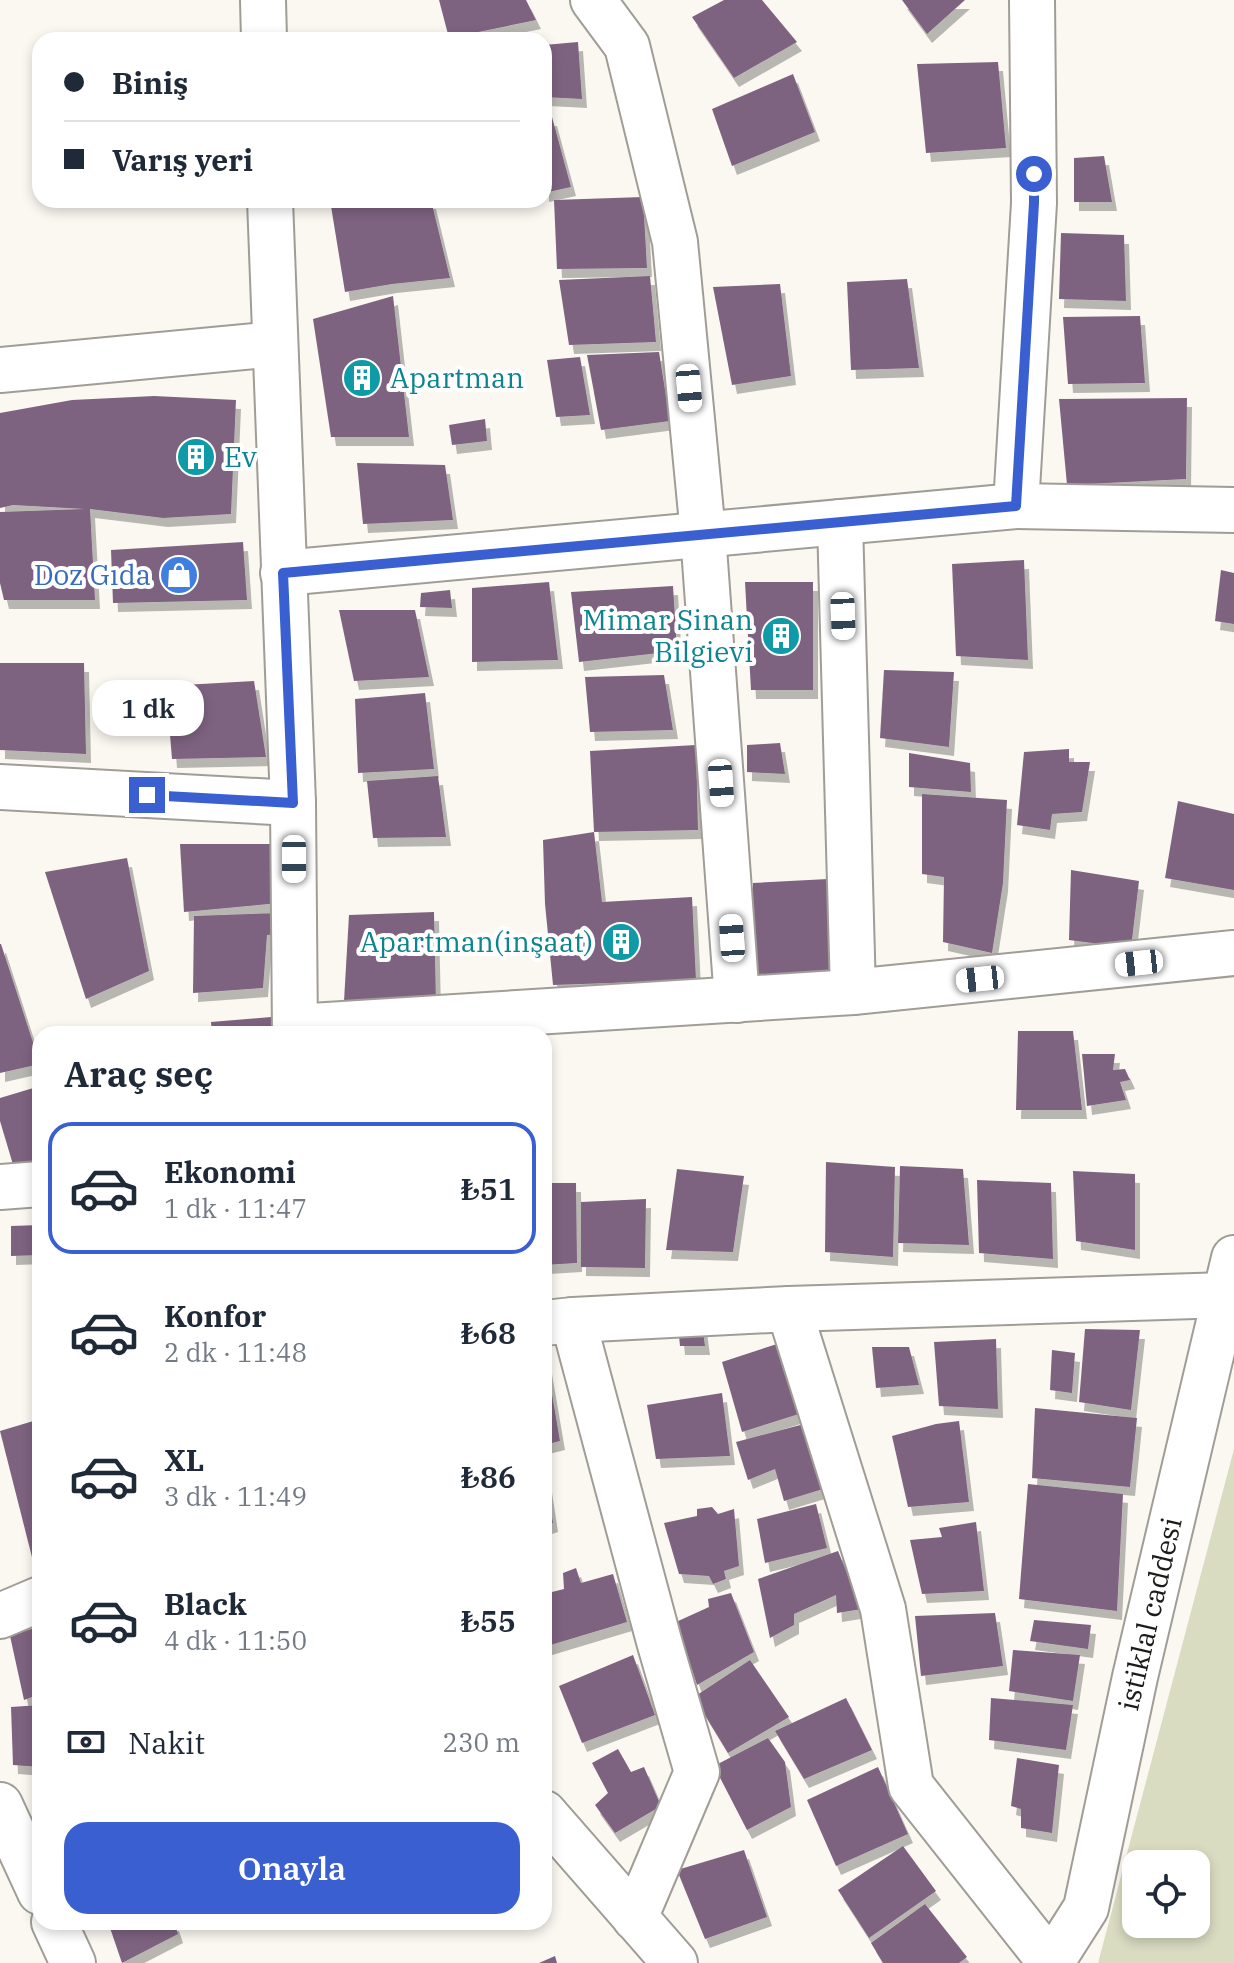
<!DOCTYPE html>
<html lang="tr">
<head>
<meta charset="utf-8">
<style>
	:root { --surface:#fff; --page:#f6f6f7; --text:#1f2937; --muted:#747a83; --line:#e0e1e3; --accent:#395fd0 }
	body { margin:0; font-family:"IBM Plex Serif",serif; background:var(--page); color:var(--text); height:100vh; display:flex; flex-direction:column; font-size:30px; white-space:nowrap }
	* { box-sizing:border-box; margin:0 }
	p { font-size:26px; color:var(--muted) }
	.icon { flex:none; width:44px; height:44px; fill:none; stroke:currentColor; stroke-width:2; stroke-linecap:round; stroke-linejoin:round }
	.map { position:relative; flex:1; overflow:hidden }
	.sheet { position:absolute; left:32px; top:1026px; width:520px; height:904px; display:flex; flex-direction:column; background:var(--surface); border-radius:24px; box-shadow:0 4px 12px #0003 }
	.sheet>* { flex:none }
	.guide { position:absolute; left:32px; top:32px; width:520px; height:176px; border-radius:24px; box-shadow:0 4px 12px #0003; display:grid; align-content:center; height:176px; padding:0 32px; background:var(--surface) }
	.fabs { position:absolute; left:1122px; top:1850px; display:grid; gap:16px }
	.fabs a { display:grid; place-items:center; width:88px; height:88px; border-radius:16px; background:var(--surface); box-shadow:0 4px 12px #0003; font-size:40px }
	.end { position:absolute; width:36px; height:36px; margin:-18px; border:10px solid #395fd0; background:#fff; box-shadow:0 0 0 4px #fff }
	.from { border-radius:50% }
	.bubble { position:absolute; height:56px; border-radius:24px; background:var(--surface); box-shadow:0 4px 12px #0003; font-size:26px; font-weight:600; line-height:56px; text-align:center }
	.car { position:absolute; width:24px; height:48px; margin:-24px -12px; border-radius:10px; box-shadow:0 0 6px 2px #0007; background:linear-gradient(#fff 24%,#345 0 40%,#fff 0 76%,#345 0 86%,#fff 0) }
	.guide b { display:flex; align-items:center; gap:28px; height:76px; font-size:30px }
	.guide b+b { border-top:2px solid var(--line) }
	.guide i { width:20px; height:20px; background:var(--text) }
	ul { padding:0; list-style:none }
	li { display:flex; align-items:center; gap:24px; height:132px; margin:0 16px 12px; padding:0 16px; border:4px solid transparent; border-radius:24px }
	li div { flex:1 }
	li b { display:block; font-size:30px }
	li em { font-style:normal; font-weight:600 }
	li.on { border-color:var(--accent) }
	li>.icon { width:72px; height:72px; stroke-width:1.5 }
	h2 { padding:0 32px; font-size:36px; line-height:96px }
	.pay { display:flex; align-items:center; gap:20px; height:88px; padding:0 32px; font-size:30px }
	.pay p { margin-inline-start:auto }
	.action { display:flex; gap:16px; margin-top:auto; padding:16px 32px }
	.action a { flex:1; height:92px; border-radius:24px; background:var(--accent); color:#fff; font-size:32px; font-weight:600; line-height:92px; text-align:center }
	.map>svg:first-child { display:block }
	.green { fill:#d9dcc1; fill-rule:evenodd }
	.building { fill:#7e6380; filter:url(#shadow) }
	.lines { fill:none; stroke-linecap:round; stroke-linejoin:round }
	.minor-casing { stroke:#a09d97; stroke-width:48 }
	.secondary-casing { stroke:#a09d97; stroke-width:48 }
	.minor { stroke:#fff; stroke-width:44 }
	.secondary { stroke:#fff; stroke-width:44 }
	.route { stroke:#395fd0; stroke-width:10 }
	.labels { text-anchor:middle; stroke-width:8; stroke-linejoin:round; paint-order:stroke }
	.culture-label { font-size:28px; fill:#0d838f; stroke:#fff; text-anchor:start }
	.shop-label { font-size:28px; fill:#366cbe; stroke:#fff; text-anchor:end }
	.street-label { font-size:28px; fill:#1c1b19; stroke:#fff }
</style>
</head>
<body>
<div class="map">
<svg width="1234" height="1963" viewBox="0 0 1234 1963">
	<defs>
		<filter id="shadow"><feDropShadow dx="5" dy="9" stdDeviation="0" flood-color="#0004"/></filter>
	</defs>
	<rect width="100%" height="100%" fill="#fbf8f2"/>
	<!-- green -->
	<path class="green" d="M 1234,1449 L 1234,1963 L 1098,1963 ZM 1136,1864 L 1196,1864 L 1196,1924 L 1136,1924 Z"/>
	<!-- building -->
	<g class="building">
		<path d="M 439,0 L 526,0 L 536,20 L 449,38 Z"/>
		<path d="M 724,0 L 762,0 L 797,42 L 734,78 L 692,17 Z"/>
		<path d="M 902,0 L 965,0 L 927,34 Z"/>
		<path d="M 578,42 L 582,99 L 544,97 L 544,45 Z"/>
		<path d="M 998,62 L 1006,148 L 926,153 L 917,64 Z"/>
		<path d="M 793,74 L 815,132 L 732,166 L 712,109 Z"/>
		<path d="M 552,117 L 571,187 L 544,193 L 544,118 Z"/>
		<path d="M 1104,156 L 1112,202 L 1074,202 L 1074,158 Z"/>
		<path d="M 643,197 L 647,268 L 557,269 L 554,200 Z"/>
		<path d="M 330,200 L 431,200 L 450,278 L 392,284 L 345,292 Z"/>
		<path d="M 1061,233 L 1124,235 L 1126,301 L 1059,299 Z"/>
		<path d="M 650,276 L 656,342 L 569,345 L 559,280 Z"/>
		<path d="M 907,279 L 919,368 L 851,370 L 847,282 Z"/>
		<path d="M 780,284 L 791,376 L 732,385 L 713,287 Z"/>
		<path d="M 393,296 L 409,437 L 331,437 L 313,319 Z"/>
		<path d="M 1140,316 L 1145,383 L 1068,384 L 1063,317 Z"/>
		<path d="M 659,352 L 670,421 L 601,430 L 587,355 Z"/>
		<path d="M 580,357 L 590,415 L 556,417 L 547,360 Z"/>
		<path d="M 154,396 L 236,400 L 231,514 L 163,518 L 90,509 L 95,600 L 4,600 L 0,583 L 0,512 L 85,509 L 13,505 L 0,508 L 0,413 L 72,400 Z"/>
		<path d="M 1187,398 L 1186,479 L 1067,485 L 1059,399 Z"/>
		<path d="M 485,419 L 487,441 L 452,445 L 449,425 Z"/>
		<path d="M 357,463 L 445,465 L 453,520 L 363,524 Z"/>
		<path d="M 243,542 L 247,600 L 113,603 L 111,550 Z"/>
		<path d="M 1024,560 L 1028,660 L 956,656 L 952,564 Z"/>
		<path d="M 1221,570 L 1234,573 L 1234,624 L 1215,621 Z"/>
		<path d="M 549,582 L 558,660 L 472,662 L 472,588 Z"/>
		<path d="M 745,582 L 813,582 L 813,690 L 751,690 Z"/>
		<path d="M 673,586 L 677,651 L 579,662 L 571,592 Z"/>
		<path d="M 450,590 L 452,608 L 420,607 L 421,593 Z"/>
		<path d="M 339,610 L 415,610 L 429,677 L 354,681 Z"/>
		<path d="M 0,663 L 84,663 L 86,754 L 0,750 Z"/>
		<path d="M 884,670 L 954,672 L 949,747 L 880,738 Z"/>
		<path d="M 664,675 L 673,730 L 590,732 L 585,677 Z"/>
		<path d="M 254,681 L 266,757 L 172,759 L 166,686 Z"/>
		<path d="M 425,693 L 434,769 L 358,773 L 355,699 Z"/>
		<path d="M 780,743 L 785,774 L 747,772 L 747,745 Z"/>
		<path d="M 696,745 L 698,830 L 594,832 L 590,751 Z"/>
		<path d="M 1069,749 L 1069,762 L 1090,762 L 1082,812 L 1052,814 L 1050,830 L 1017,825 L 1024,752 Z"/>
		<path d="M 909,753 L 970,763 L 971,792 L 909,787 Z"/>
		<path d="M 438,776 L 446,837 L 373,838 L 367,781 Z"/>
		<path d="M 922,794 L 1007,800 L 1003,883 L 992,953 L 943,942 L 944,877 L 922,874 Z"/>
		<path d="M 1178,801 L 1234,814 L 1234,890 L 1165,878 Z"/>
		<path d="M 594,832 L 602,902 L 692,897 L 696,980 L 553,985 L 545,904 L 543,840 Z"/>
		<path d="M 180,844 L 275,844 L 279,903 L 184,912 Z"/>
		<path d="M 127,858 L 149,971 L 86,999 L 45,872 Z"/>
		<path d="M 1071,870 L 1139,881 L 1131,948 L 1069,940 Z"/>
		<path d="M 828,879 L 832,976 L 753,974 L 753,883 Z"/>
		<path d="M 434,912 L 436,1003 L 344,1001 L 349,915 Z"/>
		<path d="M 278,913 L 279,934 L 267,935 L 263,988 L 193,993 L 194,916 Z"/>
		<path d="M 1,944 L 40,1064 L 0,1073 L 0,944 Z"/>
		<path d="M 271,1017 L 272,1034 L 212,1034 L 211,1022 Z"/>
		<path d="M 1018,1031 L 1073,1031 L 1082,1110 L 1016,1110 Z"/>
		<path d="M 1082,1054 L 1115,1054 L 1113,1070 L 1125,1069 L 1130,1080 L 1120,1082 L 1126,1100 L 1087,1106 Z"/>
		<path d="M 40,1086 L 40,1160 L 14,1168 L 0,1121 L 0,1098 Z"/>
		<path d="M 826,1162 L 895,1167 L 893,1257 L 825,1252 Z"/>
		<path d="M 900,1166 L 963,1169 L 969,1245 L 898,1243 Z"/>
		<path d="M 677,1169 L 744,1176 L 733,1252 L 666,1250 Z"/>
		<path d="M 1073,1171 L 1135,1174 L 1135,1250 L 1076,1241 Z"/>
		<path d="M 977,1180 L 1051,1183 L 1053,1259 L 979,1253 Z"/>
		<path d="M 544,1183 L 576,1183 L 577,1263 L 544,1265 Z"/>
		<path d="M 646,1199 L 645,1268 L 581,1267 L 581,1202 Z"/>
		<path d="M 40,1225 L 40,1255 L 11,1256 L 11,1226 Z"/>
		<path d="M 702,1324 L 705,1346 L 680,1346 L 678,1325 Z"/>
		<path d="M 1085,1329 L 1140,1330 L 1131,1410 L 1079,1402 Z"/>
		<path d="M 996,1339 L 998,1409 L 939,1406 L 934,1342 Z"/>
		<path d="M 780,1343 L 802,1413 L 742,1432 L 722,1362 Z"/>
		<path d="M 872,1347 L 909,1347 L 919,1385 L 876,1388 Z"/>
		<path d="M 1052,1350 L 1075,1353 L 1072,1393 L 1050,1390 Z"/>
		<path d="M 547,1365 L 560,1441 L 544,1445 L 544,1366 Z"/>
		<path d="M 722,1393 L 730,1456 L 656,1459 L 647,1405 Z"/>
		<path d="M 1035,1408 L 1137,1418 L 1130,1487 L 1032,1478 Z"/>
		<path d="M 40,1419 L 40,1567 L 35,1569 L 0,1431 Z"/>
		<path d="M 959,1421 L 969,1502 L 908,1507 L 892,1436 L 936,1424 Z"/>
		<path d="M 804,1424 L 823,1489 L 784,1501 L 775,1469 L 748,1480 L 736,1442 Z"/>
		<path d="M 544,1477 L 546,1477 L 553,1523 L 544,1526 Z"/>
		<path d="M 1028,1484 L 1123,1494 L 1117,1611 L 1019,1599 Z"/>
		<path d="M 816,1504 L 827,1548 L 765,1563 L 757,1519 Z"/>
		<path d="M 712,1507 L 718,1514 L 734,1509 L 739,1566 L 724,1571 L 726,1579 L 713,1584 L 709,1576 L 679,1574 L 664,1523 L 697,1516 L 697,1509 Z"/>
		<path d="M 976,1522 L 984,1591 L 922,1594 L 910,1540 L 942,1537 L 939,1528 Z"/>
		<path d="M 838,1551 L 862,1609 L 837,1613 L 836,1595 L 794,1614 L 794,1625 L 770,1638 L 758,1579 Z"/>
		<path d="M 576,1568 L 581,1583 L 613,1574 L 627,1622 L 544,1647 L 544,1594 L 564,1589 L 563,1573 Z"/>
		<path d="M 731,1593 L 754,1652 L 697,1685 L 676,1622 L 709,1607 L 708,1599 Z"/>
		<path d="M 995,1613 L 1003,1666 L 921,1676 L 915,1616 Z"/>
		<path d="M 1034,1620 L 1091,1625 L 1088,1649 L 1030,1641 Z"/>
		<path d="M 40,1626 L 40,1694 L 24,1700 L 10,1636 Z"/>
		<path d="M 1013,1650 L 1080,1655 L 1073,1701 L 1009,1691 Z"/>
		<path d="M 633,1655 L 655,1715 L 582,1743 L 559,1686 Z"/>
		<path d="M 750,1660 L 789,1717 L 728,1753 L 694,1697 Z"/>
		<path d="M 846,1698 L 872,1750 L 804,1779 L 775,1731 Z"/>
		<path d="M 991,1698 L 1073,1705 L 1066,1750 L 989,1740 Z"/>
		<path d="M 40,1705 L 40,1767 L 13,1765 L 11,1707 Z"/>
		<path d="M 768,1738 L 785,1762 L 791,1807 L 747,1830 L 714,1766 Z"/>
		<path d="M 618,1749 L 631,1772 L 644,1767 L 661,1806 L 615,1833 L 595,1805 L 608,1793 L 592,1763 Z"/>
		<path d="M 1017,1758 L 1059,1765 L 1052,1833 L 1021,1828 L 1021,1809 L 1011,1806 Z"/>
		<path d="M 878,1767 L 908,1834 L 836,1866 L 807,1800 Z"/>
		<path d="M 903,1846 L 936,1891 L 869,1938 L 838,1890 Z"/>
		<path d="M 744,1850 L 767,1917 L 705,1939 L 677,1870 Z"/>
		<path d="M 925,1904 L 967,1957 L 959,1963 L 883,1963 L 871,1943 Z"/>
		<path d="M 108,1922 L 174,1922 L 178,1934 L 122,1963 Z"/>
		<path d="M 555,1956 L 557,1963 L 539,1963 Z"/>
	</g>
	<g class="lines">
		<!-- minor casing -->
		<g class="minor-casing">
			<g id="minor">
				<path d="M 263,0 L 264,40"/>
				<path d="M 593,0 L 627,46 L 675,242 L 703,534 L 737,1000"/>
				<path d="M 270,200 L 293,803 L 295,1034"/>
				<path d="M 0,370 L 275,344"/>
				<path d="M 1016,506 L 1034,203 L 1032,0"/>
				<path d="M 840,522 L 853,992"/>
				<path d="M 283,573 L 1016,506 L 1234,510"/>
				<path d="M 0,787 L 293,803"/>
				<path d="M 295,1027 L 853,992 L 1234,953"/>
				<path d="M 0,1187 L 40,1184"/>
				<path d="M 789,1309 L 883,1609 L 911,1786 L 1051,1963"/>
				<path d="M 573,1320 L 659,1641 L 697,1772 L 635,1918"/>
				<path d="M 544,1323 L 573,1320 L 789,1309 L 1226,1295"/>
				<path d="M 0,1616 L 40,1599"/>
				<path d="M 0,1805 L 40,1892"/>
				<path d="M 544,1813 L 675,1963"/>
				<path d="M 54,1922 L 73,1963"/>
			</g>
		</g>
		<!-- secondary casing -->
		<g class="secondary-casing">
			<path id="secondary" d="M 1051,1963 L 1086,1908 L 1135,1677 L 1234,1258"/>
		</g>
		<!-- minor -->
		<use href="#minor" class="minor"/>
		<!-- secondary -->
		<use href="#secondary" class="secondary"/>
	</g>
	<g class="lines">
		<!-- route -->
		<path class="route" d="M 147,795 L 293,803 L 283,573 L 1016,506 L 1034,203 L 1034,174"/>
	</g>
	<!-- icons -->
	<defs>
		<g id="building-disc" transform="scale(2)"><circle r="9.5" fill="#0f9aa8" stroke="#fff"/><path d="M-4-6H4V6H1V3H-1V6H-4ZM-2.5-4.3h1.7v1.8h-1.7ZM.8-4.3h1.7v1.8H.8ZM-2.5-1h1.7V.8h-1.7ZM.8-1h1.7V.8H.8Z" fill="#fff"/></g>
		<g id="shop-disc" transform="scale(2)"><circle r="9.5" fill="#3f7fe0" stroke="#fff"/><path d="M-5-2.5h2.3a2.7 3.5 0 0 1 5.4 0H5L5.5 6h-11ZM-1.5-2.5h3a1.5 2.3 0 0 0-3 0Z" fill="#fff"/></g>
	</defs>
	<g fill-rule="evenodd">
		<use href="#building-disc" x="362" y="378"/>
		<use href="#building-disc" x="196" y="457"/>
		<use href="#shop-disc" x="179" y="575"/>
		<use href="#building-disc" x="781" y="636"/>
		<use href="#building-disc" x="621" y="942"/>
	</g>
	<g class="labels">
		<!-- culture labels -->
		<g class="culture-label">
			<text x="390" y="388">Apartman</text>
			<text x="224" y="467">Ev</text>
			<text x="753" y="630" text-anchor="end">Mimar Sinan<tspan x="753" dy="32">Bilgievi</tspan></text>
			<text x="593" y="952" text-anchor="end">Apartman(inşaat)</text>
		</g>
		<!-- shop labels -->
		<g class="shop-label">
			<text x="151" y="585">Doz Gıda</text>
		</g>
		<!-- street labels -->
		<g class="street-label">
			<text transform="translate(1150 1614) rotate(-77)" y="10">istiklal caddesi</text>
		</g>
	</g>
</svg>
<div class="fabs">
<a><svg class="icon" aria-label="locate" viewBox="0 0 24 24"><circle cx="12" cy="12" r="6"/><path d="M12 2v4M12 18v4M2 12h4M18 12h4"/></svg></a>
</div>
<i class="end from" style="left:1034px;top:174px"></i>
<i class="end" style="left:147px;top:795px"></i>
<div class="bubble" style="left:92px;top:680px;width:112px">1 dk</div>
<i class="car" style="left:689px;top:388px;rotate:175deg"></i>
<i class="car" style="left:843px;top:616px;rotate:178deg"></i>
<i class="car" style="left:721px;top:783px;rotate:176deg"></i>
<i class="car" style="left:294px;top:859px;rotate:180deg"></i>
<i class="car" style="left:732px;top:938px;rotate:356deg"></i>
<i class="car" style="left:1139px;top:963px;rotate:264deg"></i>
<i class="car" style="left:980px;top:979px;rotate:264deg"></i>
<div class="guide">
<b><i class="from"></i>Biniş</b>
<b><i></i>Varış yeri</b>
</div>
<section class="sheet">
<h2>Araç seç</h2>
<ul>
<li class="on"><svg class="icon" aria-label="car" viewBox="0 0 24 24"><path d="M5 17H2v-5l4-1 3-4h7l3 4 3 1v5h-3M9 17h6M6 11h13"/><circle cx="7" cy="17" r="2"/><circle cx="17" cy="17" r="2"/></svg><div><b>Ekonomi</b><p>1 dk · 11:47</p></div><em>₺51</em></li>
<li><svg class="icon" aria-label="car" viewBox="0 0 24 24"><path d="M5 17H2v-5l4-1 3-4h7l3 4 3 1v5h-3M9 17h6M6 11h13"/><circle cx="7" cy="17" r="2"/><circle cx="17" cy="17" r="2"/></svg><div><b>Konfor</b><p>2 dk · 11:48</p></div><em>₺68</em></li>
<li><svg class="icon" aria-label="car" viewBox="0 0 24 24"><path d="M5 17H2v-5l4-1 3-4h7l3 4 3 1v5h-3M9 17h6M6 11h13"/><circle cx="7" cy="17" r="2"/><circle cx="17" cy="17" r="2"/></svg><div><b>XL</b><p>3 dk · 11:49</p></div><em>₺86</em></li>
<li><svg class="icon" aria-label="car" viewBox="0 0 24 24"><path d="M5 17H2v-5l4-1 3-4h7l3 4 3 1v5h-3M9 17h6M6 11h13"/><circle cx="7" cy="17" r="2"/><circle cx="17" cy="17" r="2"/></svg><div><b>Black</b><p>4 dk · 11:50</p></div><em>₺55</em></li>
</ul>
<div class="pay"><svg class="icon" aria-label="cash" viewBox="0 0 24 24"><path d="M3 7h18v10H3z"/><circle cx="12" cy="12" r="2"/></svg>Nakit<p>230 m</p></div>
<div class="action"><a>Onayla</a></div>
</section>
</div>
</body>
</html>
